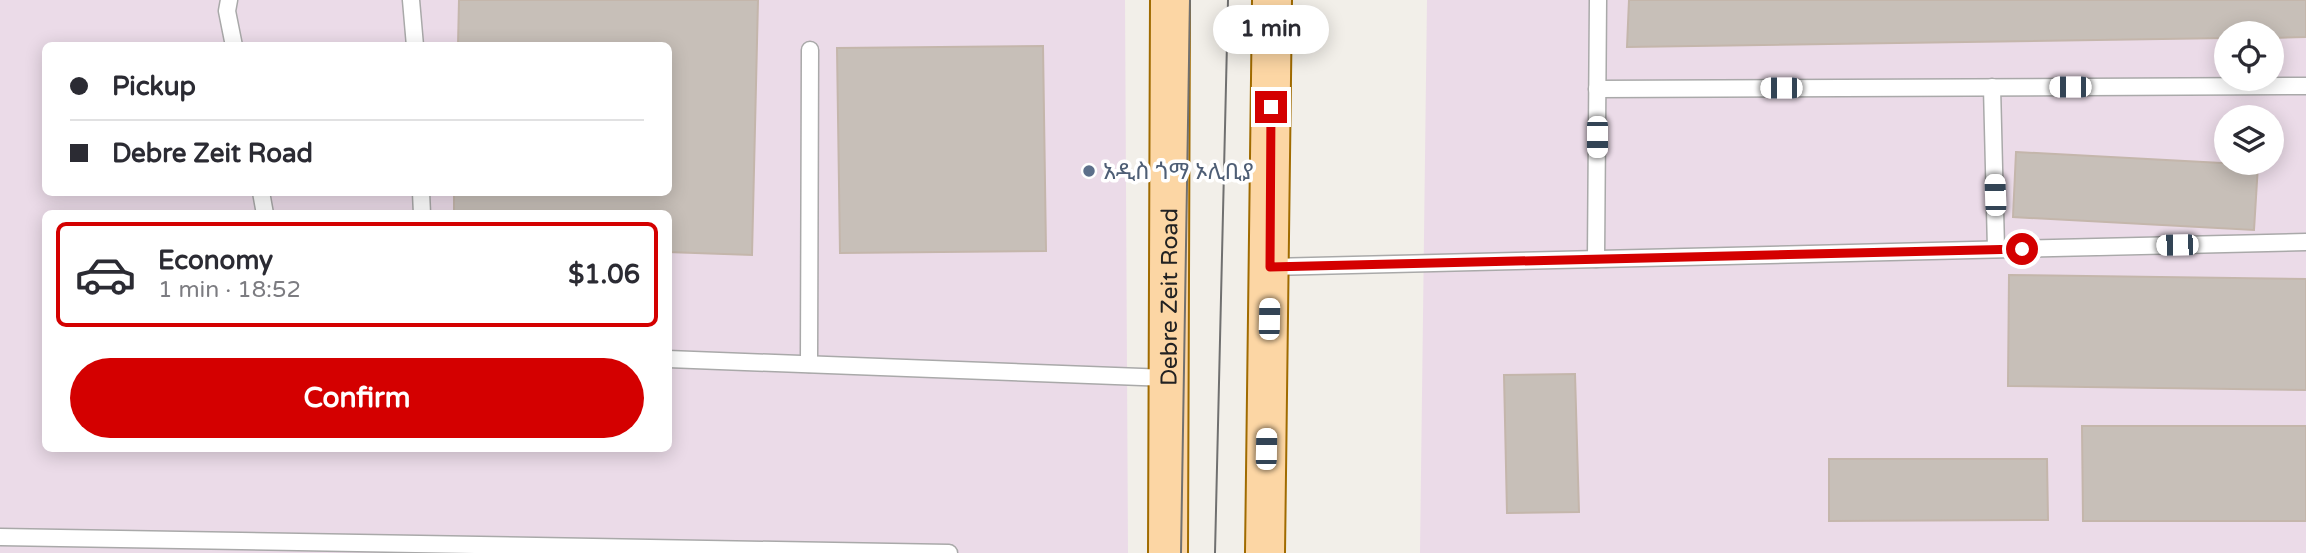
<!DOCTYPE html>
<html lang="en">
<head>
<meta charset="utf-8">
<style>
	:root { --surface:#fff; --page:#f7f7f7; --text:#2b2b33; --muted:#7c7c81; --line:#e1e1e2; --accent:#d40000 }
	body { margin:0; font-family:"Varela Round","Noto Sans Ethiopic",sans-serif; background:var(--page); color:var(--text); height:100vh; display:flex; flex-direction:column; font-size:26px; white-space:nowrap }
	* { box-sizing:border-box; margin:0 }
	p { font-size:23px; color:var(--muted) }
	.icon { flex:none; width:38px; height:38px; fill:none; stroke:currentColor; stroke-width:2; stroke-linecap:round; stroke-linejoin:round }
	.map { position:relative; flex:1; overflow:hidden }
	.panel { position:absolute; left:42px; top:210px; width:630px; height:242px; display:flex; flex-direction:column; background:var(--surface); border-radius:10px; box-shadow:0 4px 18px #0003 }
	.panel>* { flex:none }
	.top-card { position:absolute; left:42px; top:42px; width:630px; height:154px; border-radius:10px; box-shadow:0 4px 18px #0003; display:grid; align-content:center; height:154px; padding:0 28px; background:var(--surface) }
	.controls { position:absolute; left:2214px; top:21px; display:grid; gap:14px }
	.controls a { display:grid; place-items:center; width:70px; height:70px; border-radius:50%; background:var(--surface); box-shadow:0 4px 18px #0003; font-size:35px }
	.end { position:absolute; width:32px; height:32px; margin:-16px; border:9px solid #d40000; background:#fff; box-shadow:0 0 0 4px #fff }
	.from { border-radius:50% }
	.bubble { position:absolute; height:49px; border-radius:24px; background:var(--surface); box-shadow:0 4px 18px #0003; font-size:23px; font-weight:700; line-height:49px; text-align:center }
	.car { position:absolute; width:21px; height:42px; margin:-21px -10px; border-radius:9px; box-shadow:0 0 5px 2px #0007; background:linear-gradient(#fff 24%,#345 0 40%,#fff 0 76%,#345 0 86%,#fff 0) }
	.top-card b { display:flex; align-items:center; gap:24px; height:66px; font-size:26px }
	.top-card b+b { border-top:2px solid var(--line) }
	.top-card i { width:18px; height:18px; background:var(--text) }
	ul { padding:12px 0 0; list-style:none }
	li { display:flex; align-items:center; gap:21px; height:105px; margin:0 14px 10px; padding:0 14px; border:4px solid transparent; border-radius:10px }
	li div { flex:1 }
	li b { display:block; font-size:26px }
	li em { font-style:normal; font-weight:700 }
	li.active { border-color:var(--accent) }
	li>.icon { width:63px; height:63px; stroke-width:1.5 }
	.action { display:flex; gap:14px; margin-top:auto; padding:14px 28px }
	.action a { flex:1; height:80px; border-radius:42px; background:var(--accent); color:#fff; font-size:28px; font-weight:700; line-height:80px; text-align:center }
	.map>svg:first-child { display:block }
	.industrial { fill:#ebdbe8; fill-rule:evenodd }
	.building { fill:#c7bfb8; stroke:#c4b6ab; stroke-width:2 }
	.lines { fill:none; stroke-linecap:round; stroke-linejoin:round }
	.lane-casing { stroke:#a9a9a9; stroke-width:19 }
	.primary-casing { stroke:#a06b00; stroke-width:42 }
	.lane { stroke:#fff; stroke-width:16 }
	.primary { stroke:#fcd6a4; stroke-width:38 }
	.tram { stroke:#707070; stroke-width:2 }
	.route { stroke:#d40000; stroke-width:9 }
	.service-dot { fill:#5c6f8a; stroke:#fff; stroke-width:2.5 }
	.labels { text-anchor:middle; stroke-width:7; stroke-linejoin:round; paint-order:stroke }
	.service-label { font-size:23px; fill:#4e5e75; stroke:#fff; text-anchor:start }
	.street-label { font-size:23px; fill:#222; stroke:#fff }
</style>
</head>
<body>
<div class="map">
<svg width="2306" height="553" viewBox="0 0 2306 553">
	<rect width="100%" height="100%" fill="#f2efe9"/>
	<!-- industrial -->
	<g class="industrial">
		<path d="M 0,0 L 1125,0 L 1128,553 L 0,553 ZM 46,46 L 668,46 L 668,192 L 46,192 ZM 46,214 L 668,214 L 668,448 L 46,448 Z"/>
		<path d="M 1427,0 L 2306,0 L 2306,553 L 1420,553 ZM 2226,33 L 2272,33 L 2272,79 L 2226,79 ZM 2226,117 L 2272,117 L 2272,163 L 2226,163 Z"/>
	</g>
	<!-- building -->
	<g class="building">
		<path d="M 459,0 L 758,0 L 752,255 L 668,252 L 668,214 L 454,214 L 454,192 L 668,192 L 668,46 L 458,46 Z"/>
		<path d="M 1629,0 L 2306,0 L 2306,37 L 2272,38 L 2272,33 L 2226,33 L 2226,38 L 1627,47 Z"/>
		<path d="M 1043,46 L 1046,251 L 840,253 L 837,48 Z"/>
		<path d="M 2016,152 L 2258,165 L 2254,230 L 2013,217 Z"/>
		<path d="M 2009,275 L 2306,279 L 2306,390 L 2008,386 Z"/>
		<path d="M 1575,374 L 1579,512 L 1507,513 L 1504,375 Z"/>
		<path d="M 2082,426 L 2306,426 L 2306,521 L 2083,521 Z"/>
		<path d="M 1829,459 L 2047,459 L 2048,520 L 1829,521 Z"/>
	</g>
	<g class="lines">
		<!-- lane casing -->
		<g class="lane-casing">
			<g id="lane">
				<path d="M 229,0 L 227,11 L 234,46"/>
				<path d="M 411,0 L 415,46"/>
				<path d="M 1992,87 L 1996,249"/>
				<path d="M 1597,89 L 2306,86"/>
				<path d="M 261,192 L 265,214"/>
				<path d="M 421,192 L 422,214"/>
				<path d="M 1596,259 L 1598,0"/>
				<path d="M 1270,267 L 2306,242"/>
				<path d="M 668,359 L 1168,378"/>
				<path d="M 809,364 L 810,50"/>
				<path d="M 0,537 L 949,553"/>
			</g>
		</g>
		<!-- primary casing -->
		<g class="primary-casing">
			<g id="primary">
				<path id="s1" d="M 1168,553 L 1170,0"/>
				<path d="M 1265,553 L 1272,0"/>
			</g>
		</g>
		<!-- lane -->
		<use href="#lane" class="lane"/>
		<!-- primary -->
		<use href="#primary" class="primary"/>
		<!-- tram -->
		<g class="tram">
			<path d="M 1181,553 L 1190,0"/>
			<path d="M 1215,553 L 1228,0"/>
		</g>
	</g>
	<g class="lines">
		<!-- route -->
		<path class="route" d="M 1271,107 L 1270,267 L 2022,249"/>
	</g>
	<!-- markers -->
	<circle class="service-dot" cx="1089" cy="171" r="7"/>
	<g class="labels">
		<!-- service labels -->
		<g class="service-label">
			<text x="1103" y="179">አዲስ ጎማ ኦሊቢያ</text>
		</g>
		<!-- street labels -->
		<g class="street-label">
			<text dy="8" stroke="none"><textPath href="#s1" startOffset="256">Debre Zeit Road</textPath></text>
		</g>
	</g>
</svg>
<div class="controls">
<a><svg class="icon" aria-label="locate" viewBox="0 0 24 24"><circle cx="12" cy="12" r="6"/><path d="M12 2v4M12 18v4M2 12h4M18 12h4"/></svg></a>
<a><svg class="icon" aria-label="layers" viewBox="0 0 24 24"><path d="M12 4l9 5-9 5-9-5zM3 14l9 5 9-5"/></svg></a>
</div>
<i class="end from" style="left:2022px;top:249px"></i>
<i class="end" style="left:1271px;top:107px"></i>
<div class="bubble" style="left:1213px;top:5px;width:116px">1 min</div>
<i class="car" style="left:2070px;top:87px;rotate:270deg"></i>
<i class="car" style="left:1781px;top:88px;rotate:270deg"></i>
<i class="car" style="left:1597px;top:137px;rotate:180deg"></i>
<i class="car" style="left:1995px;top:195px;rotate:358deg"></i>
<i class="car" style="left:2177px;top:245px;rotate:269deg"></i>
<i class="car" style="left:1269px;top:319px;rotate:1deg"></i>
<i class="car" style="left:1266px;top:449px;rotate:1deg"></i>
<div class="top-card">
<b><i class="from"></i>Pickup</b>
<b><i></i>Debre Zeit Road</b>
</div>
<section class="panel">
<ul>
<li class="active"><svg class="icon" aria-label="car" viewBox="0 0 24 24"><path d="M5 17H2v-5l4-1 3-4h7l3 4 3 1v5h-3M9 17h6M6 11h13"/><circle cx="7" cy="17" r="2"/><circle cx="17" cy="17" r="2"/></svg><div><b>Economy</b><p>1 min · 18:52</p></div><em>$1.06</em></li>
</ul>
<div class="action"><a>Confirm</a></div>
</section>
</div>
</body>
</html>
